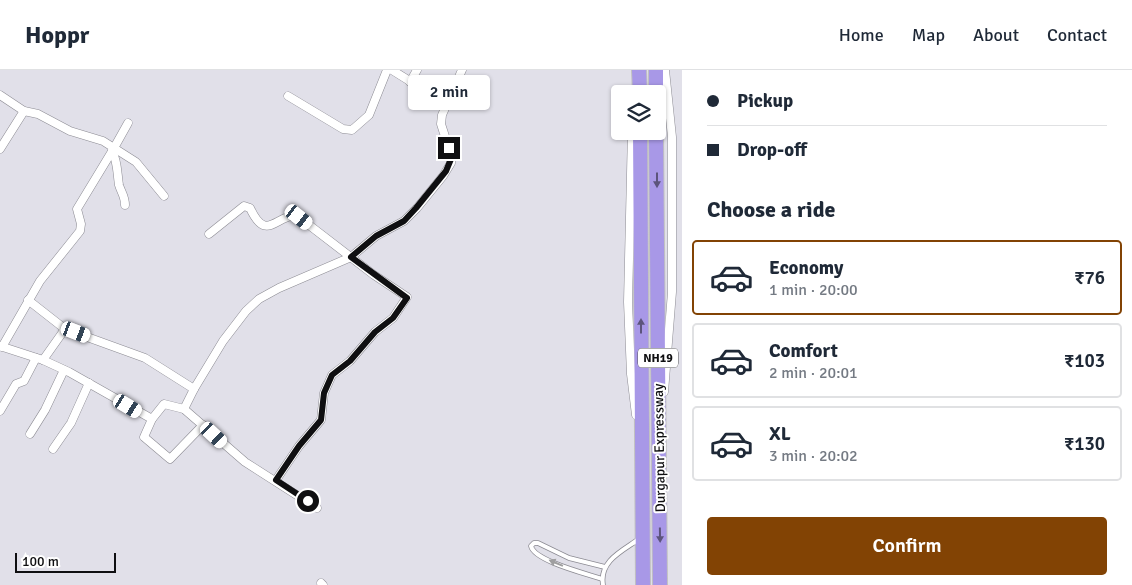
<!DOCTYPE html>
<html lang="en">
<head>
<meta charset="utf-8">
<style>
	:root { --surface:#fff; --page:#f6f6f7; --text:#1f2937; --muted:#747a83; --line:#e0e1e3; --accent:#824304 }
	body { margin:0; font-family:Signika,sans-serif; background:var(--page); color:var(--text); height:100vh; display:flex; flex-direction:column; font-size:19px; white-space:nowrap }
	* { box-sizing:border-box; margin:0 }
	p { font-size:16px; color:var(--muted) }
	.icon { flex:none; width:28px; height:28px; fill:none; stroke:currentColor; stroke-width:2; stroke-linecap:round; stroke-linejoin:round }
	.map { position:relative; flex:1; overflow:hidden }
	.sheet { display:flex; flex-direction:column; background:var(--surface); width:450px }
	.sheet>* { flex:none }
	.hud { display:grid; align-content:center; height:110px; padding:0 25px; background:var(--surface) }
	.tools { position:absolute; left:611px; top:15px; display:grid; gap:10px }
	.tools a { display:grid; place-items:center; width:55px; height:55px; border-radius:5px; background:var(--surface); box-shadow:0 1px 4px #0004; font-size:25px }
	.scale { position:absolute; left:15px; bottom:12px; width:101px; box-sizing:border-box; padding-left:5px; border:2px solid #0f0f11; border-top:0; font-size:14px; line-height:18px; white-space:nowrap; color:#0f0f11; -webkit-text-stroke:4px #fff; paint-order:stroke }
	.end { position:absolute; width:22px; height:22px; margin:-11px; border:6px solid #0f0f11; background:#fff; box-shadow:0 0 0 2px #fff }
	.from { border-radius:50% }
	.bubble { position:absolute; height:35px; border-radius:5px; background:var(--surface); box-shadow:0 1px 4px #0004; font-size:16px; font-weight:600; line-height:35px; text-align:center }
	.car { position:absolute; width:15px; height:30px; margin:-15px -8px; border-radius:6px; box-shadow:0 0 4px 1px #0007; background:linear-gradient(#fff 24%,#345 0 40%,#fff 0 76%,#345 0 86%,#fff 0) }
	.hud b { display:flex; align-items:center; gap:18px; height:48px; font-size:19px }
	.hud b+b { border-top:1px solid var(--line) }
	.hud i { width:12px; height:12px; background:var(--text) }
	ul { padding:0; list-style:none }
	li { display:flex; align-items:center; gap:15px; height:75px; margin:0 10px 8px; padding:0 15px; border:2px solid var(--line); border-radius:5px }
	li div { flex:1 }
	li b { display:block; font-size:19px }
	li em { font-style:normal; font-weight:600 }
	li.selected { border-color:var(--accent) }
	li>.icon { width:45px; height:45px; stroke-width:1.5 }
	h2 { padding:0 25px; font-size:22px; line-height:60px }
	.action { display:flex; gap:10px; margin-top:auto; padding:10px 25px }
	.action a { flex:1; height:58px; border-radius:5px; background:var(--accent); color:#fff; font-size:20px; font-weight:600; line-height:58px; text-align:center }
	header { display:flex; align-items:center; gap:30px; box-sizing:border-box; height:70px; padding:0 25px; background:var(--surface); border-bottom:1px solid var(--line) }
	header strong { font-size:24px }
	nav { display:flex; gap:28px; margin-inline-start:auto; font-size:18px }
	main { display:flex; flex:1; min-height:0 }
	.map>svg:first-child { display:block }
	.lines { fill:none; stroke-linecap:round; stroke-linejoin:round }
	.lane-casing { stroke:#8c8b93; stroke-width:5.5 }
	.street-casing { stroke:#8c8b93; stroke-width:9 }
	.highway-casing { stroke:#c1c1c1; stroke-width:16 }
	.lane { stroke:#fff; stroke-width:4 }
	.street { stroke:#fff; stroke-width:8 }
	.highway { stroke:#a898e7; stroke-width:14 }
	.oneway { fill:#5c547c }
	.oneway2 { fill:#9f9fa0 }
	.route { stroke:#0f0f11; stroke-width:6 }
	.labels { text-anchor:middle; stroke-width:4; stroke-linejoin:round; paint-order:stroke }
	.shield { fill:#fff; stroke:#575758; stroke-width:1 }
	.shield-label { font-size:12px; font-weight:bold; fill:#0f0f11 }
	.street-label { font-size:14px; fill:#0f0f11; stroke:#fff }
</style>
</head>
<body>
<header>
<strong>Hoppr</strong>
<nav><a>Home</a><a>Map</a><a>About</a><a>Contact</a></nav>
</header>
<main>
<div class="map">
<svg width="682" height="515" viewBox="0 0 682 515">
	<rect width="100%" height="100%" fill="#e1e0e9"/>
	<g class="lines">
		<!-- lane casing -->
		<g class="lane-casing">
			<g id="lane">
				<path d="M 602,509 C 588,504 534,491 531,476 L 534,473 L 538,473 L 569,488 L 605,497"/>
				<path d="M 603,515 C 599,491 622,481 639,469"/>
			</g>
		</g>
		<!-- street casing -->
		<g class="street-casing">
			<g id="street">
				<path d="M 392,0 L 445,33"/>
				<path d="M 410,12 L 417,0"/>
				<path d="M 0,25 L 24,41 L 38,44 L 70,61 L 103,71 L 114,78 L 77,139 L 81,154 L 80,161 L 40,211 L 2,277"/>
				<path d="M 288,26 L 343,59 L 352,60 L 369,45 L 387,0"/>
				<path d="M 128,53 L 114,78 L 136,92 L 164,126"/>
				<path d="M 632,61 L 628,232 L 631,304 L 636,345"/>
				<path d="M 0,79 L 24,41"/>
				<path d="M 112,81 C 118,92 117,103 119,115 C 121,122 125,126 125,135"/>
				<path d="M 209,164 L 244,136 L 250,138 C 266,172 274,147 296,145 L 374,205 L 407,227 L 393,248 L 375,262 L 350,291 L 332,305 L 324,323 L 321,350 L 299,376 L 276,410"/>
				<path d="M 28,230 L 65,259 L 145,288 L 194,319 L 223,271 L 246,241 L 259,229 L 279,218 L 351,187 L 376,166 L 404,151 L 417,138 L 443,106 L 451,93 L 451,85 L 441,54 L 442,45 L 462,0"/>
				<path d="M 0,276 L 43,290 L 69,302 L 152,349 L 164,334 L 184,339"/>
				<path d="M 43,290 L 65,259"/>
				<path d="M 194,319 L 184,339 L 245,392 L 317,438"/>
				<path d="M 664,322 L 672,222 L 672,67 L 665,0"/>
				<path d="M 0,341 L 16,314 L 24,311 L 36,288"/>
				<path d="M 152,349 L 144,367 L 170,389 L 203,355"/>
				<path d="M 30,364 L 45,340 L 64,300"/>
				<path d="M 53,379 L 71,353 L 89,313"/>
				<path d="M 321,513 L 323,515"/>
			</g>
		</g>
		<!-- highway casing -->
		<g class="highway-casing">
			<g id="highway">
				<path d="M 639,0 L 640,24"/>
				<path d="M 656,0 L 656,24"/>
				<path d="M 640,61 L 643,515"/>
				<path d="M 656,61 L 660,515"/>
			</g>
		</g>
		<!-- lane -->
		<use href="#lane" class="lane"/>
		<!-- street -->
		<use href="#street" class="street"/>
		<!-- highway -->
		<use href="#highway" class="highway"/>
	</g>
	<!-- one-way arrows -->
	<defs><path id="oneway-solid" d="M-6-.8H1V-3.2L6.5 0L1 3.2V.8H-6Z" transform="scale(1.25)"/></defs>
	<g class="oneway">
		<use href="#oneway-solid" transform="translate(657 110) rotate(90)"/>
		<use href="#oneway-solid" transform="translate(641 256) rotate(-90)"/>
		<use href="#oneway-solid" transform="translate(660 465) rotate(89)"/>
	</g>
	<use class="oneway2" href="#oneway-solid" transform="translate(556 493) rotate(-157)"/>
	<g class="lines">
		<!-- route -->
		<path class="route" d="M 308,431 L 276,410 L 299,376 L 321,350 L 324,323 L 332,305 L 350,291 L 375,262 L 393,248 L 407,228 L 351,187 L 376,166 L 404,151 L 416,138 L 446,101 L 451,89 L 449,78"/>
	</g>
	<g class="labels">
		<!-- shield labels -->
		<rect class="shield" x="638" y="278.5" width="40" height="19" rx="4"/>
		<g class="shield-label">
			<text x="658" y="292">NH19</text>
		</g>
		<!-- street labels -->
		<g class="street-label">
			<text transform="translate(659 378) rotate(-91)" y="5">Durgapur Expressway</text>
		</g>
	</g>
</svg>
<div class="tools">
<a><svg class="icon" aria-label="layers" viewBox="0 0 24 24"><path d="M12 4l9 5-9 5-9-5zM3 14l9 5 9-5"/></svg></a>
</div>
<div class="scale">100 m</div>
<i class="end from" style="left:308px;top:431px"></i>
<i class="end" style="left:449px;top:78px"></i>
<div class="bubble" style="left:408px;top:5px;width:82px">2 min</div>
<i class="car" style="left:299px;top:147px;rotate:128deg"></i>
<i class="car" style="left:76px;top:262px;rotate:111deg"></i>
<i class="car" style="left:128px;top:336px;rotate:121deg"></i>
<i class="car" style="left:214px;top:365px;rotate:133deg"></i>
</div>
<section class="sheet">
<div class="hud">
<b><i class="from"></i>Pickup</b>
<b><i></i>Drop-off</b>
</div>
<h2>Choose a ride</h2>
<ul>
<li class="selected"><svg class="icon" aria-label="car" viewBox="0 0 24 24"><path d="M5 17H2v-5l4-1 3-4h7l3 4 3 1v5h-3M9 17h6M6 11h13"/><circle cx="7" cy="17" r="2"/><circle cx="17" cy="17" r="2"/></svg><div><b>Economy</b><p>1 min · 20:00</p></div><em>₹76</em></li>
<li><svg class="icon" aria-label="car" viewBox="0 0 24 24"><path d="M5 17H2v-5l4-1 3-4h7l3 4 3 1v5h-3M9 17h6M6 11h13"/><circle cx="7" cy="17" r="2"/><circle cx="17" cy="17" r="2"/></svg><div><b>Comfort</b><p>2 min · 20:01</p></div><em>₹103</em></li>
<li><svg class="icon" aria-label="car" viewBox="0 0 24 24"><path d="M5 17H2v-5l4-1 3-4h7l3 4 3 1v5h-3M9 17h6M6 11h13"/><circle cx="7" cy="17" r="2"/><circle cx="17" cy="17" r="2"/></svg><div><b>XL</b><p>3 min · 20:02</p></div><em>₹130</em></li>
</ul>
<div class="action"><a>Confirm</a></div>
</section>
</main>
</body>
</html>
